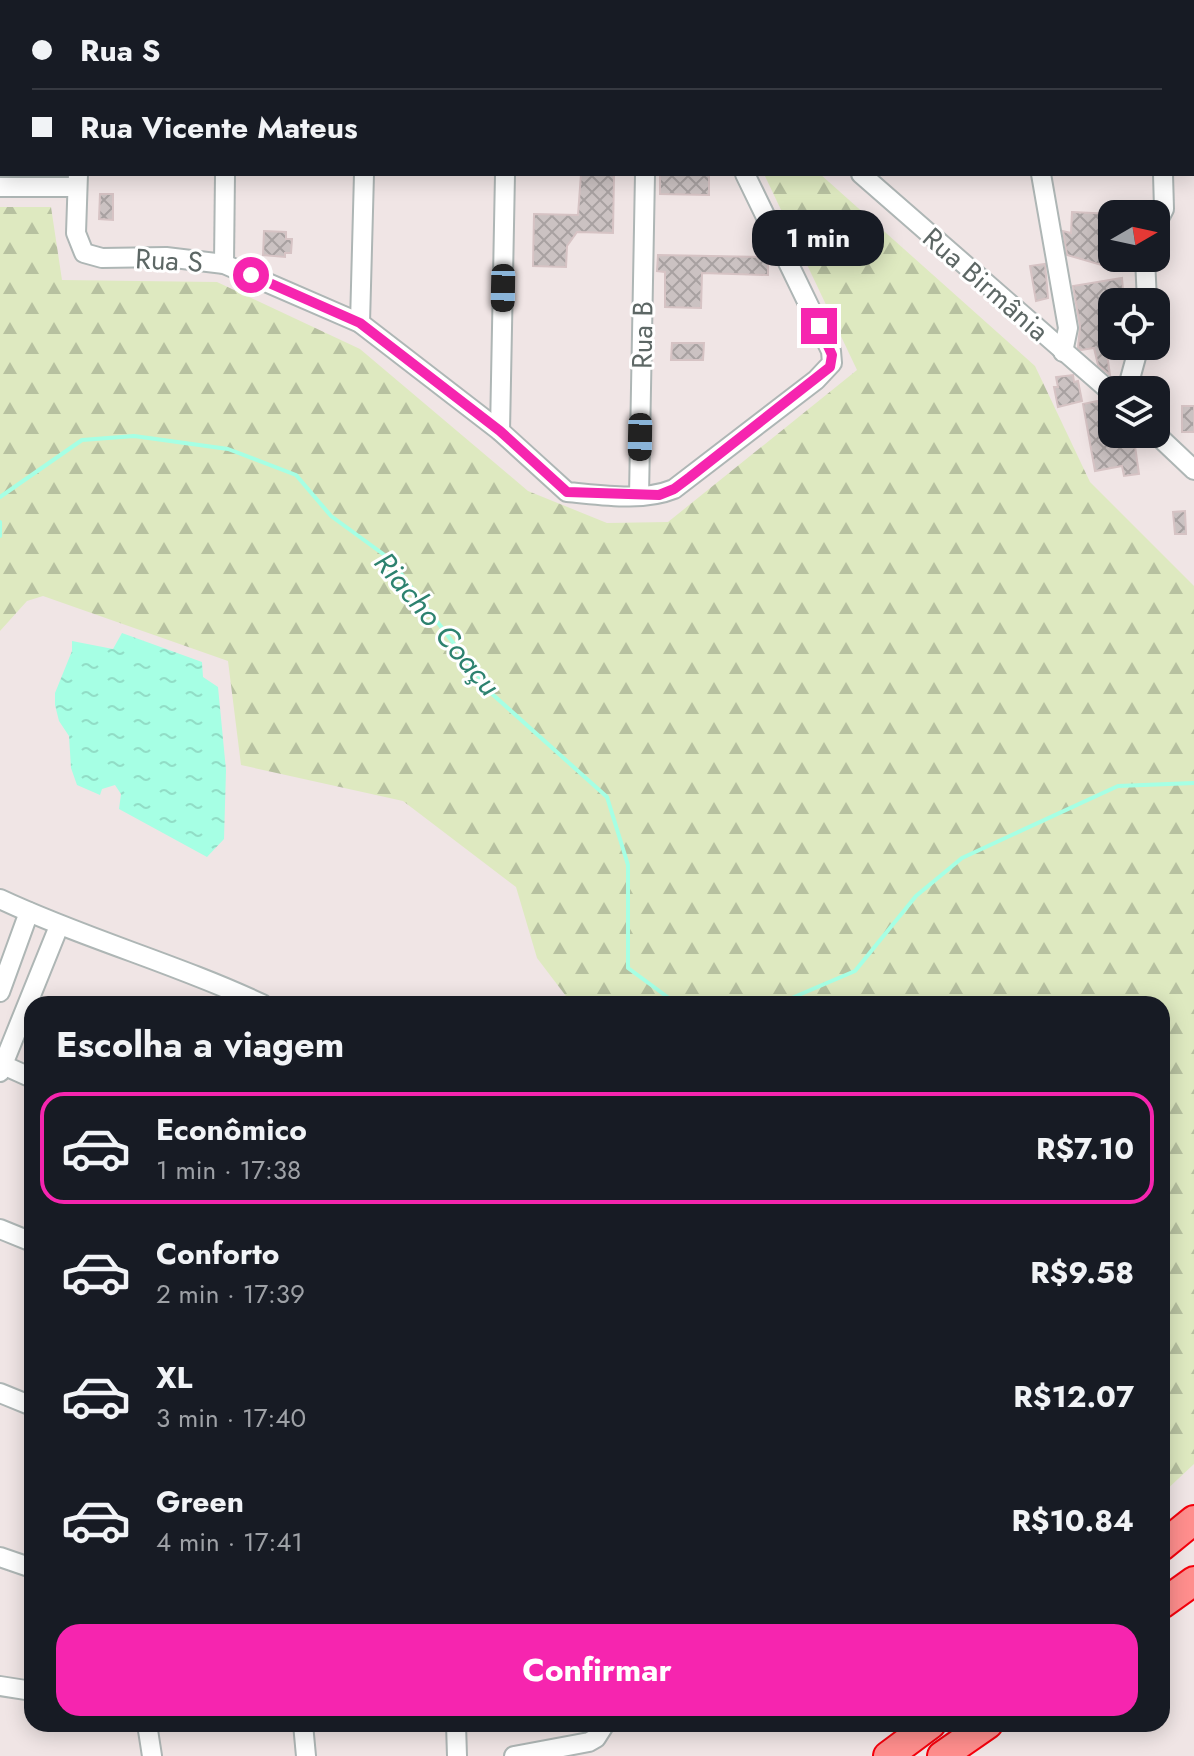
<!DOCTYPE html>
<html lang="pt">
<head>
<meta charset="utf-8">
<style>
	:root { --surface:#171b24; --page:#20242c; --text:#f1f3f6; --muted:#9ea1a6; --line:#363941; --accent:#f625af }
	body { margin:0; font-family:Jost,sans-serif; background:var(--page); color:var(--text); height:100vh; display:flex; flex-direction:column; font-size:30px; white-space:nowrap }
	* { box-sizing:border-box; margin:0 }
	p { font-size:26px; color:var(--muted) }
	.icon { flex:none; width:44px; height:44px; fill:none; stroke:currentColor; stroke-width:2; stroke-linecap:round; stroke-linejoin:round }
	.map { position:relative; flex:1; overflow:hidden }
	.sheet { position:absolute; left:24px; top:996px; width:1146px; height:736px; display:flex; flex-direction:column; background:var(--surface); border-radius:24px; box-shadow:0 4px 20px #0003 }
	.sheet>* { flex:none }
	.banner { position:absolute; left:0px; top:0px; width:1194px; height:176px; box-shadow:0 4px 20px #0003; display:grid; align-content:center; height:176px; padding:0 32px; background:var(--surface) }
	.needle { width:52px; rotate:81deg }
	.buttons { position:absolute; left:1098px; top:200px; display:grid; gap:16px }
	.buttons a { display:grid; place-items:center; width:72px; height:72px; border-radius:16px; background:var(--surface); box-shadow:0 4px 20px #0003; font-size:40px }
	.end { position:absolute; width:36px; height:36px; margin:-18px; border:10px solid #f625af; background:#fff; box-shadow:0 0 0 4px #fff }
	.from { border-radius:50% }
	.bubble { position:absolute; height:56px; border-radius:24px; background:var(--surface); box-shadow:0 4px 20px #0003; font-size:26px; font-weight:700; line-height:56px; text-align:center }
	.car { position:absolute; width:24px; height:48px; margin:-24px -12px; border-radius:10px; box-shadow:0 0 6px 2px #0007; background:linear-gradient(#222 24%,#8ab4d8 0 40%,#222 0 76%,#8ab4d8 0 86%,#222 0) }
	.banner b { display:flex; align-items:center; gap:28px; height:76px; font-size:30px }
	.banner b+b { border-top:2px solid var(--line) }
	.banner i { width:20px; height:20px; background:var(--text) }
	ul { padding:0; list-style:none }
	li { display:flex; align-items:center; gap:24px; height:112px; margin:0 16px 12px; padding:0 16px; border:4px solid transparent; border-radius:24px }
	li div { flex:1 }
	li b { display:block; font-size:30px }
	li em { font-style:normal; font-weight:700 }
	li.active { border-color:var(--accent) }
	li>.icon { width:72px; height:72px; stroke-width:1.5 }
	h2 { padding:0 32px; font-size:36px; line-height:96px }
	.primary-button { display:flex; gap:16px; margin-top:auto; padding:16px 32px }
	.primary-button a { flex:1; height:92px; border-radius:24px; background:var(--accent); color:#fff; font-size:32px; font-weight:700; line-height:92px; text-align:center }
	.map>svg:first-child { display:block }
	.forest { fill:url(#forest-firs) }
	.water { fill:url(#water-ripples) }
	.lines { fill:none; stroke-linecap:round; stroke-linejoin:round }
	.stream { stroke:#a6ffe4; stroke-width:4 }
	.building { fill:url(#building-cross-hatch); stroke:#d6c3c4; stroke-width:2 }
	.minor-casing { stroke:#aeb6b5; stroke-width:22 }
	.highway-casing { stroke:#f5000c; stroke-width:32 }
	.minor { stroke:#fff; stroke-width:18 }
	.highway { stroke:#ff8e8d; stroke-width:28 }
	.route { stroke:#f625af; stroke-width:10 }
	.labels { text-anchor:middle; stroke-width:6; stroke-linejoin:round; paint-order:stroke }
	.street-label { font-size:28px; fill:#5d6765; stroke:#fff }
	.water-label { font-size:30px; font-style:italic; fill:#2d826f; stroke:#fff }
</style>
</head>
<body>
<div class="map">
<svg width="1194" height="1756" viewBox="0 0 1194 1756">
	<defs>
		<pattern id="forest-firs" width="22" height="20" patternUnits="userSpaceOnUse" patternTransform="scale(2)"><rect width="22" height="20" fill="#dee9c0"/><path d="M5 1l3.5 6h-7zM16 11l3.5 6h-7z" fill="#b7c1a0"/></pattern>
		<pattern id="water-ripples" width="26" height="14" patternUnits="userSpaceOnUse" patternTransform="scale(2)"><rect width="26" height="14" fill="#a6ffe4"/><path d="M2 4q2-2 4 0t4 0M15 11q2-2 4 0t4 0" fill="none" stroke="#91ddc6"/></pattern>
		<pattern id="building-cross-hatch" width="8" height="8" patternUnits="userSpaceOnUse" patternTransform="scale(2)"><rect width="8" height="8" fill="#cbc2c2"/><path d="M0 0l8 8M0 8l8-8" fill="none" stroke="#a8a1a1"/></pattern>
	</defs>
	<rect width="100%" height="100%" fill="#f0e5e5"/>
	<!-- forest -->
	<path class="forest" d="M 764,174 L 820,174 L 1035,366 L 1090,482 L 1194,586 L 1194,1464 L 1162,1494 L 1162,1004 L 572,1004 L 537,958 L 516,887 L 403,801 L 241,765 L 228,661 L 43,596 L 27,601 L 0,631 L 0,207 L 51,207 L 62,280 L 217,282 L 360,349 L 528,491 L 607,523 L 668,522 L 857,370 Z"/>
	<!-- water -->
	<path class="water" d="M 122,633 L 202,662 L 203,677 L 218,687 L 226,770 L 224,839 L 207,857 L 119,809 L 121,794 L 115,785 L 102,789 L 100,795 L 77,785 L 71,768 L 69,736 L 59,721 L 55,705 L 55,693 L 72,651 L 72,641 L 113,649 Z"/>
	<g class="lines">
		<!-- stream -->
		<g class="stream">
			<path d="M 0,497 L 82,440 L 134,436 L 228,449 L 296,475 L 331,516 L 390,559 L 491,693 L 607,797 L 628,865 L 628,968 L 677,1004"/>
			<path d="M 0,522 L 0,536"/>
			<path d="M 760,1004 L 780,1003 L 855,971 L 916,896 L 962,858 L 1118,786 L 1194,783"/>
		</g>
	</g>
	<!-- building -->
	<g class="building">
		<path d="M 581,174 L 614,174 L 613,233 L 577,232 L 567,246 L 566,267 L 533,266 L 534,214 L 578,215 Z"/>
		<path d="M 660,174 L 709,174 L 709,195 L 660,194 Z"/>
		<path d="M 100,194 L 113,194 L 113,220 L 99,219 Z"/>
		<path d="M 1072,212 L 1112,214 L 1112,258 L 1121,258 L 1122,271 L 1067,255 L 1063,231 L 1071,233 Z"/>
		<path d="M 264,231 L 286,232 L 286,239 L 292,239 L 291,253 L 285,253 L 285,257 L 263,255 Z"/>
		<path d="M 658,255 L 768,257 L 768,275 L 702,273 L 701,308 L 665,307 L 665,272 L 657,271 Z"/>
		<path d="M 1045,264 L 1048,298 L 1036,301 L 1030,266 Z"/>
		<path d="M 1122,278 L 1124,302 L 1112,302 L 1112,338 L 1105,339 L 1110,375 L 1098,365 L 1094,348 L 1081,350 L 1078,348 L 1080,326 L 1073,286 Z"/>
		<path d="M 672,343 L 704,343 L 703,360 L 671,360 Z"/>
		<path d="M 1073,375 L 1074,382 L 1078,381 L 1082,401 L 1058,407 L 1054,387 L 1058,387 L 1056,377 Z"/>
		<path d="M 1098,401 L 1101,418 L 1112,417 L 1112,434 L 1118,434 L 1119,441 L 1134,439 L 1139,474 L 1124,476 L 1122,466 L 1095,471 L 1083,404 Z"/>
		<rect x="1182" y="406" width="12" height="26"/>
		<path d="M 1185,511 L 1186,534 L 1175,534 L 1173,512 Z"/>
	</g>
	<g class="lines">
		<!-- minor casing -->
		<g class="minor-casing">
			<g id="minor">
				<path d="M 667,0 L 669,2"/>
				<path d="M 1008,0 L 1009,2"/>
				<path d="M 1111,0 L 1112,2"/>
				<path d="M 86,2 L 86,0"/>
				<path d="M 227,2 L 227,0"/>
				<path d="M 368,2 L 368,0"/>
				<path d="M 509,2 L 509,0"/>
				<path d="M 0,48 L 2,48"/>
				<path d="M 78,174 L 76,233 L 84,253 L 102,258 L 166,257 L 224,264 L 360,323 L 500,431 L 567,492 C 601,495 642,502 674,489 L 816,380 L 832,363 L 831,351 L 745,174"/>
				<path d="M 861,174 L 1112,393"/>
				<path d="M 1041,174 L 1068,328 L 1063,352"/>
				<path d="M 0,187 L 77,187"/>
				<path d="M 1156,224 L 1164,209 L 1163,174"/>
				<path d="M 1145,258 L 1147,302"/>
				<path d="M 224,264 L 225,174"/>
				<path d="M 360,323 L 364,174"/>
				<path d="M 1127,390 L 1139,346"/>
				<path d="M 500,431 L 505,174"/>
				<path d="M 1156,434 L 1194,470"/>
				<path d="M 639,496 L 645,174"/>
				<path d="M 0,899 C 85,939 177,964 262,1004"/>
				<path d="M 0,992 L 29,912"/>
				<path d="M 3,1065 L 32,1078"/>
				<path d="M 0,1072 L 59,926"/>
				<path d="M 0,1229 L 32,1242"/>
				<path d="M 0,1393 L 32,1406"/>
				<path d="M 0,1557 L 32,1568"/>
				<path d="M 0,1686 L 32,1691"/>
				<path d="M 147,1724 L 152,1756"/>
				<path d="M 303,1724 L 306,1756"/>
				<path d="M 456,1724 L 457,1756"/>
				<path d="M 514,1756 L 589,1742 L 596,1738 L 605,1724"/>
			</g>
		</g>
		<!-- highway casing -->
		<g class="highway-casing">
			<g id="highway">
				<path d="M 1162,1546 L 1194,1520"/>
				<path d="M 1162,1604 L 1194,1581"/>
				<path d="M 888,1756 L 931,1724"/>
				<path d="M 942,1756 L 988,1724"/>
			</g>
		</g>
		<!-- minor -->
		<use href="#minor" class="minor"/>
		<!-- highway -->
		<use href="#highway" class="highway"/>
	</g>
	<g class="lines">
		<!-- route -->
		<path class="route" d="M 251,275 L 360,323 L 500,431 L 567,492 L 659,495 L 674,489 L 690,477 L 830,367 L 832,355 L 819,326"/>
	</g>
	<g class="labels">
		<!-- street labels -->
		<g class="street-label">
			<text transform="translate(169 260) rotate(3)" y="10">Rua S</text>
			<text transform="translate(986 284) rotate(41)" y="10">Rua Birmânia</text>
			<text transform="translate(642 335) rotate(-89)" y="10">Rua B</text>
		</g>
		<!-- water labels -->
		<g class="water-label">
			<text transform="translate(437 624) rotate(50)" y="10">Riacho Coaçu</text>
		</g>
	</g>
</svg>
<div class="buttons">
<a><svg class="needle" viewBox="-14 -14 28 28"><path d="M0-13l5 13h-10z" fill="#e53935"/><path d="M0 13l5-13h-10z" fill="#9ea1a6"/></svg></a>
<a><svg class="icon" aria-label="locate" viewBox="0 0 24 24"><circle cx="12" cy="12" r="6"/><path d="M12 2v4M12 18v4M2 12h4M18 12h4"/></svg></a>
<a><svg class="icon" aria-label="layers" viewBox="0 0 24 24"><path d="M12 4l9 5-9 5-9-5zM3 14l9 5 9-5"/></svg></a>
</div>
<i class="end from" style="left:251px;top:275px"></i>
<i class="end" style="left:819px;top:326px"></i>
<div class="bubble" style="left:752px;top:210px;width:132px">1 min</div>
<i class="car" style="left:503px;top:288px;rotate:181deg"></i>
<i class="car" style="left:640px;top:437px;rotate:181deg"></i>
<div class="banner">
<b><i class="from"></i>Rua S</b>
<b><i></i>Rua Vicente Mateus</b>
</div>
<section class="sheet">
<h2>Escolha a viagem</h2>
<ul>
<li class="active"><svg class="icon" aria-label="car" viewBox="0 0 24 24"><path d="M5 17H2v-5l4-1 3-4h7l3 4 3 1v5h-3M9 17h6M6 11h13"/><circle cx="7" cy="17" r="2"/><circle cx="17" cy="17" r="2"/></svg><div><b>Econômico</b><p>1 min · 17:38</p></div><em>R$7.10</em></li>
<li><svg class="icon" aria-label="car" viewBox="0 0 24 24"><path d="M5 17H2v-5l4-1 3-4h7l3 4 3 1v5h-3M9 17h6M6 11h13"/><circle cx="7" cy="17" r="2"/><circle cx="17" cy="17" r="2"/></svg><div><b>Conforto</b><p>2 min · 17:39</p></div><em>R$9.58</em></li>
<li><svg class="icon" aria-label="car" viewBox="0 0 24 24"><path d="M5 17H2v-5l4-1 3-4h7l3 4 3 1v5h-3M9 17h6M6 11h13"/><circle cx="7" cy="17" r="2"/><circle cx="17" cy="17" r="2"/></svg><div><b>XL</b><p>3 min · 17:40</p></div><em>R$12.07</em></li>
<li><svg class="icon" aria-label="car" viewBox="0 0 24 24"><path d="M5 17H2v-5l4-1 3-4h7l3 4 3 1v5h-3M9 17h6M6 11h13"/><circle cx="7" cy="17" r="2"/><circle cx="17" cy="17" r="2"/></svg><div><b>Green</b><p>4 min · 17:41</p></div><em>R$10.84</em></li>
</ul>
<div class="primary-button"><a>Confirmar</a></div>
</section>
</div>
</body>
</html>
